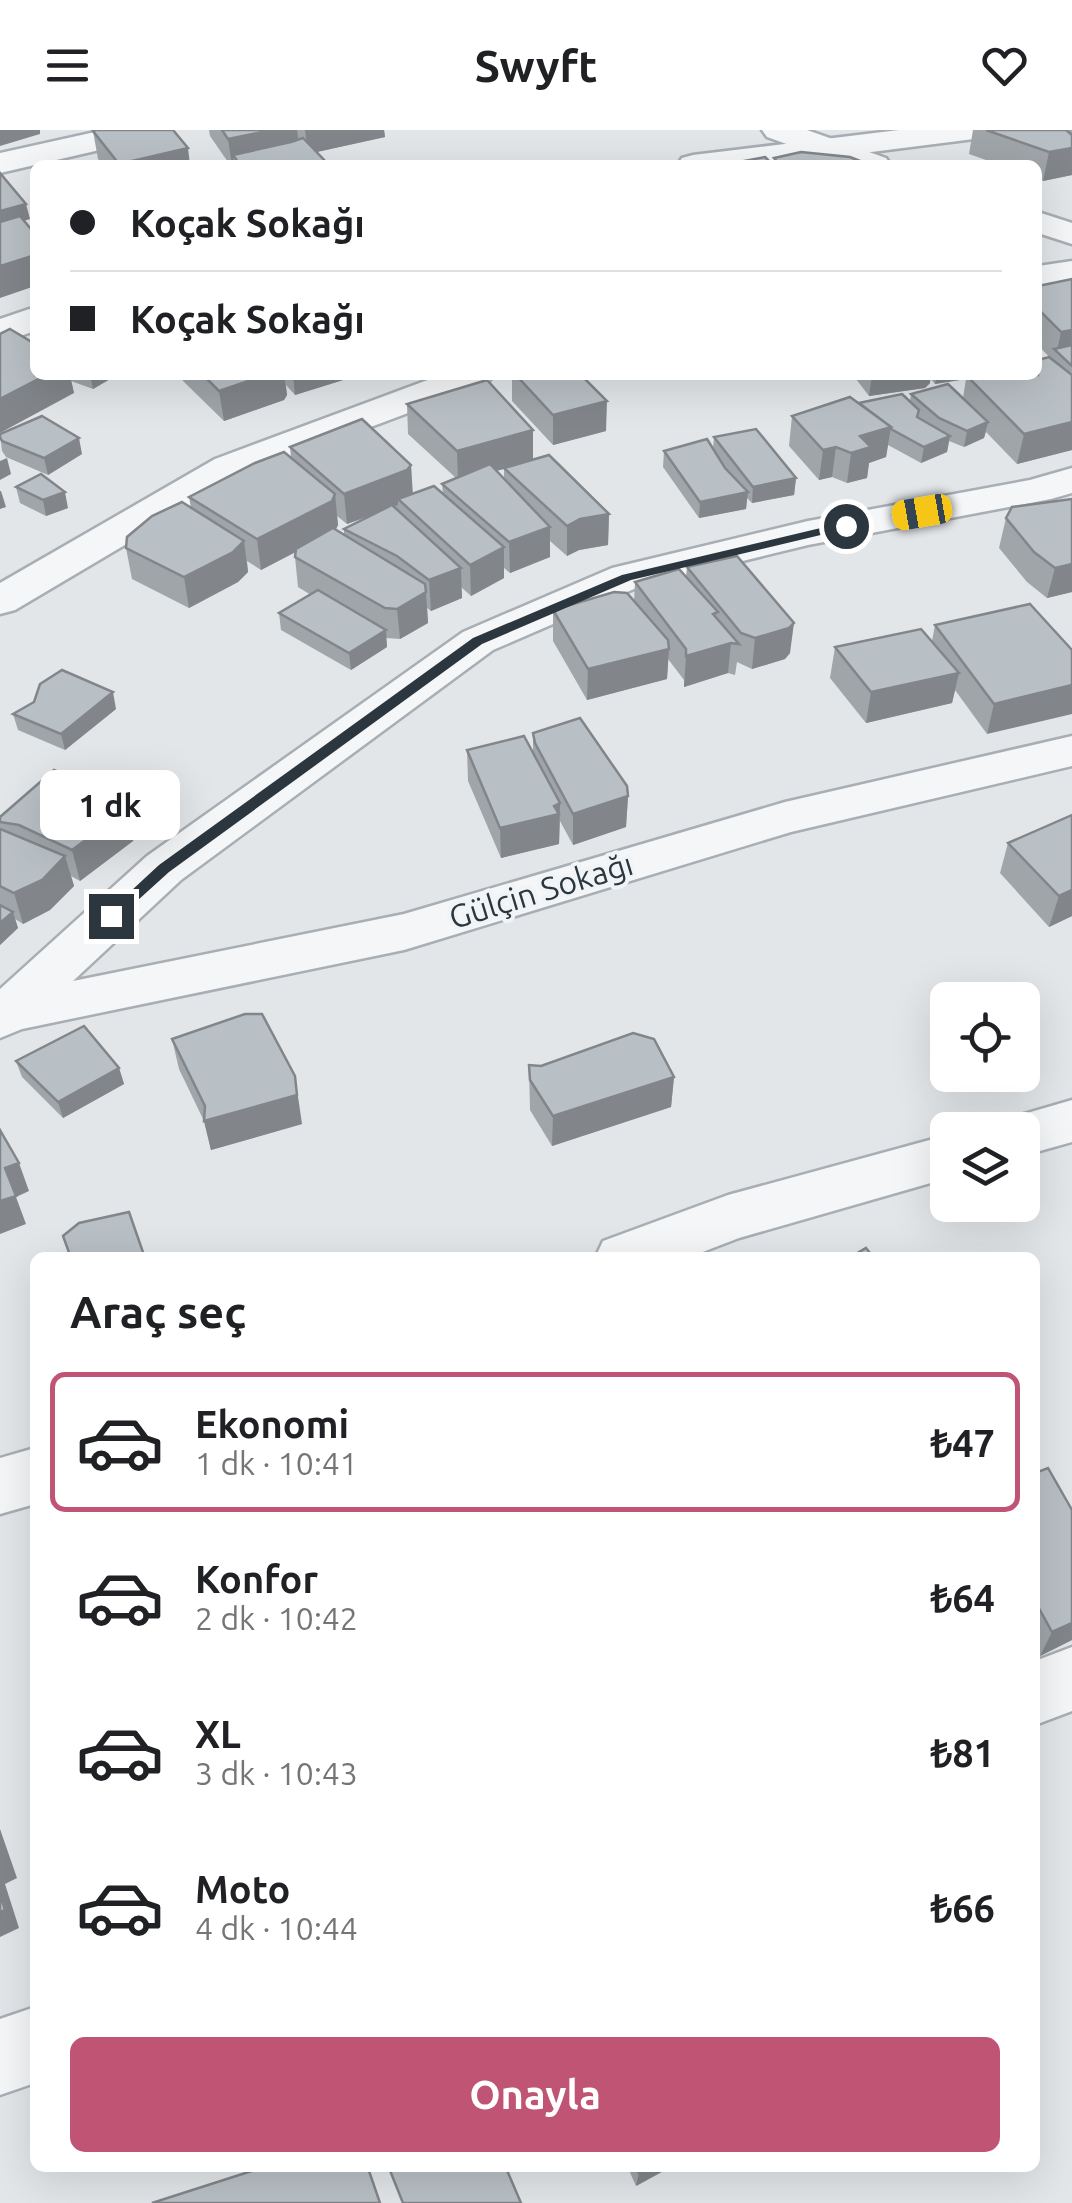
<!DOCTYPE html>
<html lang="tr">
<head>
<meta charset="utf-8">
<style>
	:root { --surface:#fff; --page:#f6f6f6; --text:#202124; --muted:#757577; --line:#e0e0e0; --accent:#c05475 }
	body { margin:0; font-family:Ubuntu,sans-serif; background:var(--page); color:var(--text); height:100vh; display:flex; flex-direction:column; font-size:38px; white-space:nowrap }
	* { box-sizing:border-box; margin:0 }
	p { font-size:32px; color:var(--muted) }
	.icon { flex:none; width:55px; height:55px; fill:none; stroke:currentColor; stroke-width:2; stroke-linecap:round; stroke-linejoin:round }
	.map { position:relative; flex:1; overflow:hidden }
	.details { position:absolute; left:30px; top:1122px; width:1010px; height:920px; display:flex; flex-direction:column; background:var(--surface); border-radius:15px; box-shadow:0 10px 40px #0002 }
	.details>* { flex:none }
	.hud { position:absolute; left:30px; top:30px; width:1012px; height:220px; border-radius:15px; box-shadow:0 10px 40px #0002; display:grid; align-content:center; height:220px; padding:0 40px; background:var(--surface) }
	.fabs { position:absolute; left:930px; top:852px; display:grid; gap:20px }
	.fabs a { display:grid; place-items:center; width:110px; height:110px; border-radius:15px; background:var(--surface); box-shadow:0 10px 40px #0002; font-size:50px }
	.end { position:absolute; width:45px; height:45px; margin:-22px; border:12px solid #2c363f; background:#fff; box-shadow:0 0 0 5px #fff }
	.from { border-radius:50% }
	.bubble { position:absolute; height:70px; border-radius:15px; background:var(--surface); box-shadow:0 10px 40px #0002; font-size:32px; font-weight:700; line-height:70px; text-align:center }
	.car { position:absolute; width:30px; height:60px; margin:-30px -15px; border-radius:12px; box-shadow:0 0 8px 2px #0007; background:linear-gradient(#f5c518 24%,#345 0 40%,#f5c518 0 76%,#345 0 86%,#f5c518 0) }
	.hud b { display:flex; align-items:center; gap:35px; height:95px; font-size:38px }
	.hud b+b { border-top:2px solid var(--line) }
	.hud i { width:25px; height:25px; background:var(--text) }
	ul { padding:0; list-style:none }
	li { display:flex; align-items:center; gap:30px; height:140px; margin:0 20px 15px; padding:0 20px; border:5px solid transparent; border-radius:15px }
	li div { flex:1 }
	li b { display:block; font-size:38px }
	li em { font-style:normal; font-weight:700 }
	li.active { border-color:var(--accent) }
	li>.icon { width:90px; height:90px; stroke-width:1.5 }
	h2 { padding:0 40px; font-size:45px; line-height:120px }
	.primary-button { display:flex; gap:20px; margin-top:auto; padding:20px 40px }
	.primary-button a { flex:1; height:115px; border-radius:15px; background:var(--accent); color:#fff; font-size:40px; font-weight:700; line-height:115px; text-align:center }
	header { display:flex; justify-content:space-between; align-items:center; height:130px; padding:0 40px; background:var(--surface); font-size:45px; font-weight:700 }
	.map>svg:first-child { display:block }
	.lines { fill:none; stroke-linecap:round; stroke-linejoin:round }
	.minor-casing { stroke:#a8aeb3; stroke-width:5 }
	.tertiary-casing { stroke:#a8aeb3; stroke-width:5 }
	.minor { fill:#f4f6f7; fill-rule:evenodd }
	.tertiary { fill:#f4f6f7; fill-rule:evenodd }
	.wall { fill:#9fa5a9; fill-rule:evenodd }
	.shaded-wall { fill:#82868a }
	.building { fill:#b9c0c5; stroke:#82868a; stroke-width:2.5 }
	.route { fill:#2c363f }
	.labels { text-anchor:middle; stroke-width:8; stroke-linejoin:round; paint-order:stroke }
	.street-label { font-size:32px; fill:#2c363f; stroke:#f1f4f6 }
</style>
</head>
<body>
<header><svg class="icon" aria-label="menu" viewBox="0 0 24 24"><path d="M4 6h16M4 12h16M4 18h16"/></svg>Swyft<svg class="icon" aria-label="heart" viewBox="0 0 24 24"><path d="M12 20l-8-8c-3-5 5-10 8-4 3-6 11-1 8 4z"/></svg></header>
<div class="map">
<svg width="1072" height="2073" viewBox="0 0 1072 2073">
	<rect width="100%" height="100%" fill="#e2e6e9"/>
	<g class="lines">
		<!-- minor casing -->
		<g class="minor-casing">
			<g id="minor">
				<path d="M 104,0 L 161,0 L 156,7 L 0,43 L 0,23 Z"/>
				<path d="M 899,0 L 990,0 L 985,7 L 974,9 L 769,35 L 677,35 L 682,28 L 693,25 Z"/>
				<path d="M 1072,131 L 1072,151 L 1038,156 L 1038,136 Z"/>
				<path d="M 35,177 L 35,201 L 0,213 L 0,189 Z"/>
				<path d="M 441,245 L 493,245 L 488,253 L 243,345 L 15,480 L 0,484 L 0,453 L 215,329 Z"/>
				<path d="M 1072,338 L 1072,363 L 1051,369 L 808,415 L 641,456 L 493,520 L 181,750 L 73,851 L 404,784 L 785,672 L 1072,606 L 1072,636 L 791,702 L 404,820 L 22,899 L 0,908 L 0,859 L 147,726 L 463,502 L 612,438 L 808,391 L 1030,350 Z"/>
				<path d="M 1072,970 L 1072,1012 L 1022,1026 L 1022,1000 L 998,1000 L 1003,990 Z"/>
				<path d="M 948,1005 L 948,1048 L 739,1108 L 687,1128 L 595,1128 L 603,1111 L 728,1065 Z"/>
				<path d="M 35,1318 L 35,1374 L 0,1384 L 0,1328 Z"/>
				<path d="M 1072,1517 L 1072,1581 L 1035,1595 L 1035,1531 Z"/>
				<path d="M 35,1877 L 35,1953 L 0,1965 L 0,1889 Z"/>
			</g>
		</g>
		<!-- tertiary casing -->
		<g class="tertiary-casing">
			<g id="tertiary">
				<path d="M 762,0 L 807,0 L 886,28 L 891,35 L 845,35 L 767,7 Z"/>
				<path d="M 1038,82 L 1072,93 L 1072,114 L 1038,103 Z"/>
			</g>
		</g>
		<!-- minor -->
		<use href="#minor" class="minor"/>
		<!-- tertiary -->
		<use href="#tertiary" class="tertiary"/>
	</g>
	<!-- wall -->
	<g class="wall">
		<path d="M 209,0 L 384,0 L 385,7 L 316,22 L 329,35 L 230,35 L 210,6 Z"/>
		<path d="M 973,0 L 1072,0 L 1072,45 L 1043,51 L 1038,49 L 1038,35 L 1000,35 L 969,24 Z"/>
		<path d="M 93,1 L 190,35 L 103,35 L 98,29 Z"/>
		<path d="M 1072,149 L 1072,320 L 1017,334 L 986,302 L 984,308 L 964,317 L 949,311 L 947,322 L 921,333 L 888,315 L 886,327 L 869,333 L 867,348 L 847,353 L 832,347 L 819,350 L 789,316 L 792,286 L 859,273 L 910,271 L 911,264 L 963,268 L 966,249 L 935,254 L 930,248 L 930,253 L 925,258 L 869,266 L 853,245 L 1038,245 L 1051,229 L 1038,215 L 1038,156 Z"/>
		<path d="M 35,245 L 117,245 L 93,259 L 71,251 L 74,263 Z"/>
		<path d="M 182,245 L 356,245 L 356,246 L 295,265 L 286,255 L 287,265 L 284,270 L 224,291 L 183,251 Z"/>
		<path d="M 512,245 L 581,245 L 606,301 L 553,315 L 512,271 Z"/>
		<path d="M 407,274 L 533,300 L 533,330 L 609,384 L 608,415 L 579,420 L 567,426 L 550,411 L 550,427 L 510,443 L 504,438 L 504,448 L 471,466 L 461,457 L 462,468 L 431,481 L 427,478 L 428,493 L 400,509 L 386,508 L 387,517 L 351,540 L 281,500 L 279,483 L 311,465 L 298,457 L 295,427 L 296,422 L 261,440 L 247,431 L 248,442 L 238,452 L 189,478 L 132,449 L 126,418 L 191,378 L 189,367 L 291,328 L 290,317 L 411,335 L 412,364 L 443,364 L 442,354 L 456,348 L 408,304 ZM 504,339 L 504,348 L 496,341 ZM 337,386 L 347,394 L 370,386 L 344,399 L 344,404 L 336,399 L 338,395 Z"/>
		<path d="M 0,304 L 82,324 L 48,345 L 6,327 L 2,321 Z"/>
		<path d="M 714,307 L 796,348 L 794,365 L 752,373 L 747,368 L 746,379 L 699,388 L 663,337 L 664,321 L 713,319 Z"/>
		<path d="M 16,357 L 68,378 L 46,386 L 20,373 Z"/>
		<path d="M 1072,369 L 1072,462 L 1047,468 L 1027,452 L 999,418 L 1006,388 Z"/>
		<path d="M 687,437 L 790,523 L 785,529 L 752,539 L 737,532 L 735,545 L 728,543 L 684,557 L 684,550 L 668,529 L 667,549 L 587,570 L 553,511 L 553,480 L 634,471 L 635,452 L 686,447 Z"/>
		<path d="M 1030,474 L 987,604 L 955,560 L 952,573 L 866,593 L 830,548 L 835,517 L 932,511 L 935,495 Z"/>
		<path d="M 116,579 L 65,620 L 18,600 L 13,584 Z"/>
		<path d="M 533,603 L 628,666 L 626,697 L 573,715 L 560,691 L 559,714 L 501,728 L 468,651 L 467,620 L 533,624 Z"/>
		<path d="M 128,673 L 135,703 L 133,711 L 80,751 L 71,746 L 74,756 L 50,780 L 23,794 L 15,789 L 18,798 L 0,815 L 0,687 Z"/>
		<path d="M 1072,685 L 1072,786 L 1049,797 L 1000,743 L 1008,713 Z"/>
		<path d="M 172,909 L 302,994 L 211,1020 L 204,991 L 179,939 Z"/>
		<path d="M 16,931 L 119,938 L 124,954 L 63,988 L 22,947 Z"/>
		<path d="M 529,935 L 674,947 L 671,977 L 552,1016 L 530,980 Z"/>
		<path d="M 1035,1343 L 1072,1380 L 1072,1510 L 1040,1526 L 1035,1516 Z"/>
		<path d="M 628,2038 L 669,2038 L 636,2056 Z"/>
	</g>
	<!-- shaded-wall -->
	<g class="shaded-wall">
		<path d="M 0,0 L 40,0 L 40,4 L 0,16 Z"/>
		<path d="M 272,0 L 297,0 L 300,23 L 233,25 L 234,35 L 232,35 L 228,9 Z"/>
		<path d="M 305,0 L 384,0 L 385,7 L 308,24 Z"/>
		<path d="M 188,18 L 190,35 L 119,35 L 119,34 Z"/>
		<path d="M 1072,18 L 1072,45 L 1043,51 L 1049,22 Z"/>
		<path d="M 26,74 L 30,89 L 0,98 L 0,81 Z"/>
		<path d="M 35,125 L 35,156 L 0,168 L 0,136 Z"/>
		<path d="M 1072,200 L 1072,229 L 1057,221 L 1061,202 Z"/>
		<path d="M 46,245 L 70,245 L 74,263 L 0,303 L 0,269 Z"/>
		<path d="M 90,245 L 117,245 L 93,259 Z"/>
		<path d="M 266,245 L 284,245 L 287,265 L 284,270 L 224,291 L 219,261 Z"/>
		<path d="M 293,245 L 356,245 L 356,246 L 295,265 Z"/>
		<path d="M 872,245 L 931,245 L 930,253 L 925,258 L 869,266 Z"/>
		<path d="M 937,245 L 987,245 L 967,246 L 966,249 L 935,254 Z"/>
		<path d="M 607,271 L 606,301 L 553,315 L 553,285 Z"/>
		<path d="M 988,292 L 984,308 L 964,317 L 967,301 Z"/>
		<path d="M 1072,292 L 1072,320 L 1017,334 L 1024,304 Z"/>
		<path d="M 891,297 L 886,327 L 869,333 L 867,348 L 847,353 L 851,323 L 860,306 Z"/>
		<path d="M 533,300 L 533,331 L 458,351 L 457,321 Z"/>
		<path d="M 950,306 L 947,322 L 921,333 L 924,317 Z"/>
		<path d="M 79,308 L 82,324 L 48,345 L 44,328 Z"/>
		<path d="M 836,317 L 832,347 L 819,350 L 823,320 Z"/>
		<path d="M 7,328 L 11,344 L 0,350 L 0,331 Z"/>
		<path d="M 411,335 L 413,366 L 398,369 L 398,375 L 347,394 L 344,364 Z"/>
		<path d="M 796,348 L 794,365 L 752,373 L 753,357 Z"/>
		<path d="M 0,361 L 1,361 L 6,377 L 0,379 Z"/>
		<path d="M 65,362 L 68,378 L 46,386 L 43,370 Z"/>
		<path d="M 748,362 L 746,379 L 699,388 L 700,372 Z"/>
		<path d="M 335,364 L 338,395 L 335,401 L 261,440 L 257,409 Z"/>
		<path d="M 609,384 L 608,415 L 579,420 L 567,426 L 567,396 L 580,389 Z"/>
		<path d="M 550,397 L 550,427 L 510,443 L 509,412 Z"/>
		<path d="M 244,411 L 248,442 L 238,452 L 189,478 L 184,447 Z"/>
		<path d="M 504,417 L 504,448 L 471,466 L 470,435 Z"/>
		<path d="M 1072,434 L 1072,462 L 1047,468 L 1055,438 Z"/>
		<path d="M 461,438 L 462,468 L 431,481 L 429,450 Z"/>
		<path d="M 426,462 L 428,493 L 400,509 L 397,479 Z"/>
		<path d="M 794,493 L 790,523 L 785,529 L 752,539 L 755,508 Z"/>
		<path d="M 386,500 L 387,517 L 351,540 L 349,523 Z"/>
		<path d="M 731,513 L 728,543 L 684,557 L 686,526 Z"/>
		<path d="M 669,519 L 667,549 L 587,570 L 588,539 Z"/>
		<path d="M 959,543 L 952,573 L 866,593 L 871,562 Z"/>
		<path d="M 1072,555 L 1072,584 L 987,604 L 994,574 Z"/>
		<path d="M 113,562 L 116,579 L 65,620 L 61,604 Z"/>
		<path d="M 628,666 L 626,697 L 573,715 L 573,684 Z"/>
		<path d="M 128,673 L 135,703 L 133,711 L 80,751 L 72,720 Z"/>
		<path d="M 560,673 L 559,714 L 501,728 L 500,698 Z"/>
		<path d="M 65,726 L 74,756 L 50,780 L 23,794 L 14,763 Z"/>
		<path d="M 1072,760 L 1072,786 L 1049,797 L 1059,766 Z"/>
		<path d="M 13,782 L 18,798 L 0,815 L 0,793 Z"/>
		<path d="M 119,938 L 124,954 L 63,988 L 58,972 Z"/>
		<path d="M 295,946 L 302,994 L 211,1020 L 204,991 Z"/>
		<path d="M 674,947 L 671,977 L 552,1016 L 553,986 Z"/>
		<path d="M 19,1033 L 29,1061 L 16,1067 L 26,1094 L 0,1104 L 0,1071 L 5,1038 Z"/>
		<path d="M 1072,1493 L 1072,1510 L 1040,1526 L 1052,1502 Z"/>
		<path d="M 0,1699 L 17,1748 L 5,1754 L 19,1798 L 0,1807 Z"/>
		<path d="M 649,2038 L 669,2038 L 636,2056 L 639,2043 Z"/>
	</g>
	<!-- building -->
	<g class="building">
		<path d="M 96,0 L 173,0 L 188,18 L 119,34 L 93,1 Z"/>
		<path d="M 222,0 L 272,0 L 228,9 Z"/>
		<path d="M 986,0 L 1066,0 L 1072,5 L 1072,18 L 1049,22 Z"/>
		<path d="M 303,8 L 329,35 L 240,35 L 233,25 L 291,12 Z"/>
		<path d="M 801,22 L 850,27 L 870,35 L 780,35 L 774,28 Z"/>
		<path d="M 765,27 L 773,35 L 723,35 Z"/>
		<path d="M 0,43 L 26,74 L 0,81 Z"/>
		<path d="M 20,86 L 35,104 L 35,125 L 0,136 L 0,92 Z"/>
		<path d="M 1072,149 L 1072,200 L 1061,202 L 1038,179 L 1038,156 Z"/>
		<path d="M 10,199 L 35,214 L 35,245 L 46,245 L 0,269 L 0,204 Z"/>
		<path d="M 1072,215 L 1072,236 L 1054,219 Z"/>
		<path d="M 1049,227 L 1072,245 L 1072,292 L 1024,304 L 967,246 L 1038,245 L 1038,230 Z"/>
		<path d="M 203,245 L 266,245 L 219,261 Z"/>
		<path d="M 516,245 L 581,245 L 607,271 L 553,285 Z"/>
		<path d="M 487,250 L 533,300 L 457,321 L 407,274 Z"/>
		<path d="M 948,254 L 988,292 L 967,301 L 939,288 L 911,264 Z"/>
		<path d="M 902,264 L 919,280 L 917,287 L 950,306 L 924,317 L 891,299 L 891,297 L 859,273 Z"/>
		<path d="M 850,267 L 891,297 L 860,306 L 871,317 L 851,323 L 836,317 L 823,320 L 792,286 Z"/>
		<path d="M 42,286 L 79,308 L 44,328 L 2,311 L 0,307 L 0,304 Z"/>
		<path d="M 362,289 L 411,335 L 407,340 L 344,364 L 290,317 Z"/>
		<path d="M 756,299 L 796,348 L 753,357 L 714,307 Z"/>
		<path d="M 707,309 L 725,338 L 748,362 L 700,372 L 664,321 Z"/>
		<path d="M 284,322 L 335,364 L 332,371 L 257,409 L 189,367 L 255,333 Z"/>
		<path d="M 549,325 L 609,384 L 580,389 L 567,396 L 504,338 Z"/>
		<path d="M 490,334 L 550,397 L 509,412 L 442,354 Z"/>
		<path d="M 41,344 L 65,362 L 43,370 L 16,357 Z"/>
		<path d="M 434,356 L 504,417 L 470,435 L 398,369 Z"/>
		<path d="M 1072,369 L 1072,434 L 1055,438 L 1034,422 L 1006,388 L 1012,377 Z"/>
		<path d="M 182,372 L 244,411 L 233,422 L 184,447 L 126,418 L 127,407 L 152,386 Z"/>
		<path d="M 392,375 L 461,438 L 429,450 L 397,426 L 344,399 Z"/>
		<path d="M 333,398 L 425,454 L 426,462 L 397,479 L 385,478 L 295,427 L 296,419 Z"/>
		<path d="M 737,426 L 794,493 L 789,498 L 755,508 L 741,503 L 687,437 Z"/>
		<path d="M 679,439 L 718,482 L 713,484 L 739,514 L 731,513 L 686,526 L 686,519 L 635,452 Z"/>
		<path d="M 318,460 L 386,500 L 349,523 L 279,483 Z"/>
		<path d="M 614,462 L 627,463 L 668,510 L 669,519 L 588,539 L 553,480 Z"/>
		<path d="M 1030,474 L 1072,520 L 1072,555 L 994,574 L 935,495 Z"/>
		<path d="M 921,499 L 959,543 L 871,562 L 835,517 Z"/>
		<path d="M 62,540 L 113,562 L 61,604 L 13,584 L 34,572 L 40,554 Z"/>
		<path d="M 580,588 L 627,656 L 628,666 L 573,684 L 535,613 L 533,603 Z"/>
		<path d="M 524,606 L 560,673 L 554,676 L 559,684 L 500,698 L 467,620 Z"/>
		<path d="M 54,640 L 128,673 L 126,680 L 72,720 L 19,695 L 0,692 L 0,687 Z"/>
		<path d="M 1072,685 L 1072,760 L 1059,766 L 1008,713 Z"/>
		<path d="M 0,699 L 65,726 L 42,750 L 14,763 L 0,756 Z"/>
		<path d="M 0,775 L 13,782 L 0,793 Z"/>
		<path d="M 245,884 L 262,884 L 295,946 L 297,965 L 204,991 L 205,976 L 172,909 Z"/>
		<path d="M 84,896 L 119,938 L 58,972 L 16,931 Z"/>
		<path d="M 633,903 L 654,909 L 674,947 L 553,986 L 530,950 L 529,935 L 541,936 Z"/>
		<path d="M 0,1000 L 19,1033 L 5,1038 L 16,1066 L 0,1071 Z"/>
		<path d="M 129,1082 L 145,1128 L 71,1128 L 63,1106 L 79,1093 Z"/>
		<path d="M 866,1118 L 874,1128 L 849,1128 Z"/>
		<path d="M 1048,1338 L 1072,1380 L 1072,1493 L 1052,1502 L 1035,1471 L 1035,1343 Z"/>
		<path d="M 0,1764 L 5,1780 L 0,1782 Z"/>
		<path d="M 261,2038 L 368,2038 L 380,2073 L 152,2073 Z"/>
		<path d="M 389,2038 L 506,2038 L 521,2073 L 403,2073 Z"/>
		<path d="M 636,2038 L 649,2038 L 639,2043 Z"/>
	</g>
	<!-- route -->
	<path class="route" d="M 846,392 L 850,398 L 631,450 L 482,514 L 169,742 L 116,790 L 104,786 L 159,735 L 473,508 L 622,445 Z"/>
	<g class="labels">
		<!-- street labels -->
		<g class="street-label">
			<text transform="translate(541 761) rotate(-17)" y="11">Gülçin Sokağı</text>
		</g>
	</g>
</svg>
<div class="fabs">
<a><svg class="icon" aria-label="locate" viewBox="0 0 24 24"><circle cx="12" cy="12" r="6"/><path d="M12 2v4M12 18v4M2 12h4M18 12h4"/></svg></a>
<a><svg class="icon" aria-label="layers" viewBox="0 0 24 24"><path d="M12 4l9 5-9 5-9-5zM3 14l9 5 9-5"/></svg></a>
</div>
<i class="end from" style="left:846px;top:396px"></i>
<i class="end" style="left:111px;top:786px"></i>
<div class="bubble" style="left:40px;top:640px;width:140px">1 dk</div>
<i class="car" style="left:922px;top:382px;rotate:260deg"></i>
<div class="hud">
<b><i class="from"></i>Koçak Sokağı</b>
<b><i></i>Koçak Sokağı</b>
</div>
<section class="details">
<h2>Araç seç</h2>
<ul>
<li class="active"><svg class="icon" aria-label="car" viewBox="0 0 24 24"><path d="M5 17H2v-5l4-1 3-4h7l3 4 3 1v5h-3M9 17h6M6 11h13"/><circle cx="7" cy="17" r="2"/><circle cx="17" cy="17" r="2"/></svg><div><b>Ekonomi</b><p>1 dk · 10:41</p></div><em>₺47</em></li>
<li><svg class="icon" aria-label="car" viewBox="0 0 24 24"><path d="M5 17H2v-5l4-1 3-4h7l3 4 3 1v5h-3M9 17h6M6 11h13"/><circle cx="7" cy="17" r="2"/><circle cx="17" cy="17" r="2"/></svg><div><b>Konfor</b><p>2 dk · 10:42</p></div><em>₺64</em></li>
<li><svg class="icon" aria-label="car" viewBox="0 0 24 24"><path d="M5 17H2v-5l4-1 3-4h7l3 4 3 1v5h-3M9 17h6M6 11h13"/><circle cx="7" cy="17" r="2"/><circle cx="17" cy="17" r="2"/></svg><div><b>XL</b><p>3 dk · 10:43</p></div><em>₺81</em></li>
<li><svg class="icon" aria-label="car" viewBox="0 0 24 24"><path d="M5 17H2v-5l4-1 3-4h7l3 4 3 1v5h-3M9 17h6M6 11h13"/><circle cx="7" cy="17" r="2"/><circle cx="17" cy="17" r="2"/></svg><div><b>Moto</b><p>4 dk · 10:44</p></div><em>₺66</em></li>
</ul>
<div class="primary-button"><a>Onayla</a></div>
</section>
</div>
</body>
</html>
